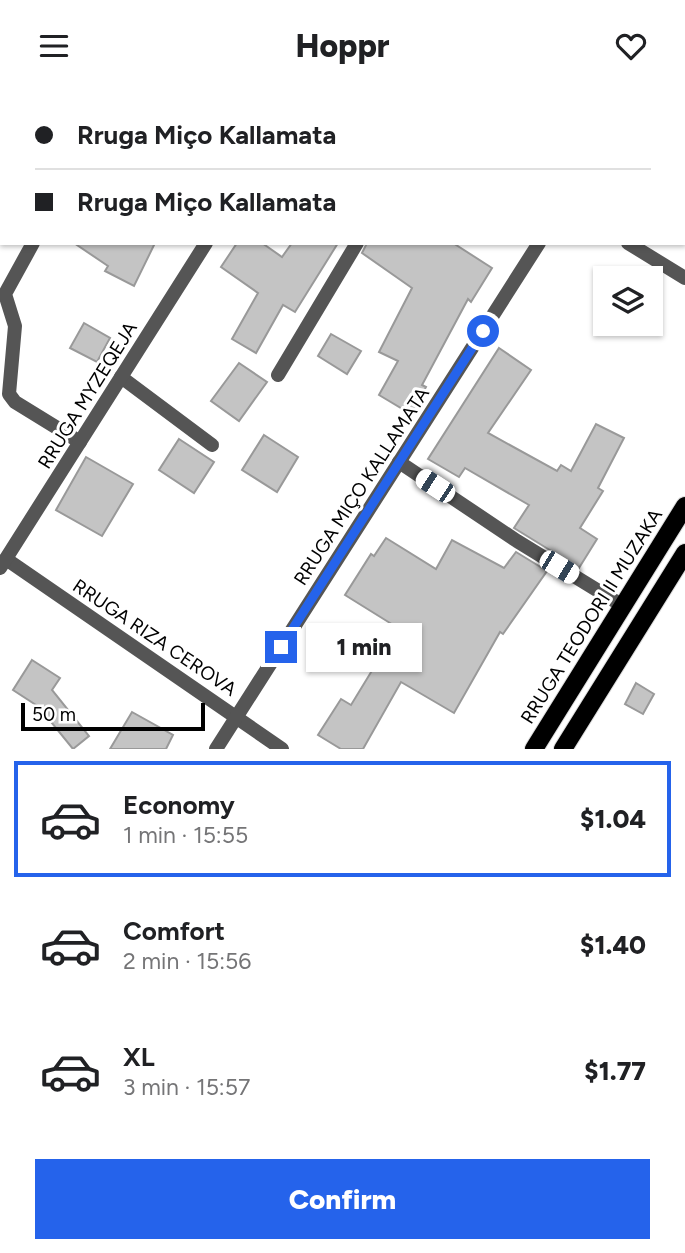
<!DOCTYPE html>
<html lang="en">
<head>
<meta charset="utf-8">
<style>
	:root { --surface:#fff; --page:#f2f2f2; --text:#202124; --muted:#757577; --line:#e0e0e0; --accent:#2563eb }
	body { margin:0; font-family:Figtree,sans-serif; background:var(--page); color:var(--text); height:100vh; display:flex; flex-direction:column; font-size:26px; white-space:nowrap }
	* { box-sizing:border-box; margin:0 }
	p { font-size:23px; color:var(--muted) }
	.icon { flex:none; width:38px; height:38px; fill:none; stroke:currentColor; stroke-width:2; stroke-linecap:round; stroke-linejoin:round }
	.map { position:relative; height:658px; overflow:hidden }
	.side { display:flex; flex-direction:column; background:var(--surface); flex:1 }
	.side>* { flex:none }
	.top-card { position:absolute; left:0px; top:0px; width:686px; height:154px; box-shadow:0 2px 5px #0004; display:grid; align-content:center; height:154px; padding:0 35px; background:var(--surface) }
	.tools { position:absolute; left:593px; top:175px; display:grid; gap:14px }
	.tools a { display:grid; place-items:center; width:70px; height:70px; border-radius:0px; background:var(--surface); box-shadow:0 2px 5px #0004; font-size:35px }
	.scale { position:absolute; left:21px; bottom:18px; width:184px; box-sizing:border-box; padding-left:7px; border:4px solid #000; border-top:0; font-size:19px; line-height:24px; white-space:nowrap; color:#000; -webkit-text-stroke:5px #fff; paint-order:stroke }
	.end { position:absolute; width:32px; height:32px; margin:-16px; border:9px solid #2563eb; background:#fff; box-shadow:0 0 0 4px #fff }
	.from { border-radius:50% }
	.bubble { position:absolute; height:49px; border-radius:0px; background:var(--surface); box-shadow:0 2px 5px #0004; font-size:23px; font-weight:800; line-height:49px; text-align:center }
	.car { position:absolute; width:21px; height:42px; margin:-21px -10px; border-radius:9px; box-shadow:0 0 5px 2px #0007; background:linear-gradient(#fff 24%,#345 0 40%,#fff 0 76%,#345 0 86%,#fff 0) }
	.top-card b { display:flex; align-items:center; gap:24px; height:66px; font-size:26px }
	.top-card b+b { border-top:2px solid var(--line) }
	.top-card i { width:18px; height:18px; background:var(--text) }
	ul { padding:12px 0 0; list-style:none }
	li { display:flex; align-items:center; gap:21px; height:116px; margin:0 14px 10px; padding:0 21px; border:4px solid transparent; border-radius:0px }
	li div { flex:1 }
	li b { display:block; font-size:26px }
	li em { font-style:normal; font-weight:800 }
	li.on { border-color:var(--accent) }
	li>.icon { width:63px; height:63px; stroke-width:1.5 }
	.button { display:flex; gap:14px; margin-top:auto; padding:14px 35px }
	.button a { flex:1; height:80px; border-radius:0px; background:var(--accent); color:#fff; font-size:28px; font-weight:800; line-height:80px; text-align:center }
	header { display:flex; justify-content:space-between; align-items:center; height:91px; padding:0 35px; background:var(--surface); font-size:32px; font-weight:800 }
	.map>svg:first-child { display:block }
	.building { fill:#c4c4c4; stroke:#999; stroke-width:2 }
	.lines { fill:none; stroke-linecap:round; stroke-linejoin:round }
	.primary-casing { stroke:#dbdbdb; stroke-width:20 }
	.street { stroke:#555; stroke-width:14 }
	.primary { stroke:#000; stroke-width:18 }
	.route { stroke:#2563eb; stroke-width:9 }
	.labels { text-anchor:middle; stroke-width:6; stroke-linejoin:round; paint-order:stroke }
	.street-label { font-size:19px; fill:#000; stroke:#fff }
</style>
</head>
<body>
<header><svg class="icon" aria-label="menu" viewBox="0 0 24 24"><path d="M4 6h16M4 12h16M4 18h16"/></svg>Hoppr<svg class="icon" aria-label="heart" viewBox="0 0 24 24"><path d="M12 20l-8-8c-3-5 5-10 8-4 3-6 11-1 8 4z"/></svg></header>
<div class="map">
<svg width="685" height="658" viewBox="0 0 685 658">
	<rect width="100%" height="100%" fill="#fff"/>
	<!-- building -->
	<g class="building">
		<path d="M 74,152 L 155,152 L 134,195 L 105,180 L 108,175 Z"/>
		<path d="M 237,152 L 262,152 L 282,166 L 292,152 L 338,152 L 295,221 L 283,214 L 256,262 L 232,248 L 258,202 L 221,176 Z"/>
		<path d="M 367,152 L 453,152 L 492,177 L 471,211 L 468,208 L 422,294 L 426,296 L 411,323 L 379,304 L 398,270 L 379,261 L 412,197 L 362,162 Z"/>
		<path d="M 84,232 L 110,247 L 97,271 L 70,257 Z"/>
		<path d="M 331,243 L 361,260 L 347,283 L 318,265 Z"/>
		<path d="M 499,257 L 531,279 L 488,342 L 557,380 L 561,374 L 571,380 L 596,333 L 624,347 L 598,397 L 603,400 L 580,437 L 597,448 L 579,477 L 514,437 L 529,414 L 465,377 L 459,386 L 428,368 Z"/>
		<path d="M 239,272 L 267,291 L 239,330 L 211,310 Z"/>
		<path d="M 264,344 L 298,366 L 277,401 L 242,379 Z"/>
		<path d="M 179,348 L 214,371 L 194,402 L 159,379 Z"/>
		<path d="M 86,366 L 133,393 L 102,445 L 56,419 Z"/>
		<path d="M 386,447 L 436,478 L 452,449 L 504,477 L 516,461 L 547,480 L 503,543 L 500,541 L 454,622 L 401,591 L 363,658 L 341,658 L 318,644 L 341,608 L 351,614 L 398,537 L 345,504 L 371,463 L 374,465 Z"/>
		<path d="M 32,569 L 60,587 L 52,599 L 89,645 L 73,658 L 39,616 L 13,599 Z"/>
		<path d="M 636,592 L 654,603 L 643,623 L 625,613 Z"/>
		<path d="M 132,621 L 173,644 L 166,658 L 110,658 Z"/>
	</g>
	<g class="lines">
		<!-- primary casing -->
		<g class="primary-casing">
			<g id="primary">
				<path d="M 534,658 L 685,415"/>
				<path d="M 563,658 L 685,462"/>
			</g>
		</g>
		<!-- street -->
		<g class="street">
			<path d="M 375,0 L 377,2"/>
			<path d="M 301,2 L 302,0"/>
			<path d="M 635,2 L 636,0"/>
			<path d="M 33,152 L 5,203 L 15,235 L 9,303 L 15,311 L 80,351"/>
			<path d="M 628,152 L 685,187"/>
			<path d="M 278,284 L 357,152"/>
			<path d="M 121,286 L 212,354"/>
			<path d="M 399,371 L 517,450 L 623,515"/>
			<path d="M 6,468 L 282,658"/>
			<path d="M 0,477 L 206,152"/>
			<path d="M 216,658 L 539,152"/>
		</g>
		<!-- primary -->
		<use href="#primary" class="primary"/>
	</g>
	<g class="lines">
		<!-- route -->
		<path class="route" d="M 281,556 L 483,240"/>
	</g>
	<g class="labels">
		<!-- street labels -->
		<g class="street-label">
			<text transform="translate(87 304) rotate(-58)" y="7">RRUGA MYZEQEJA</text>
			<text transform="translate(361 395) rotate(-57)" y="7">RRUGA MIÇO KALLAMATA</text>
			<text transform="translate(591 525) rotate(-58)" y="7">RRUGA TEODORI II MUZAKA</text>
			<text transform="translate(155 546) rotate(34)" y="7">RRUGA RIZA CEROVA</text>
		</g>
	</g>
</svg>
<div class="tools">
<a><svg class="icon" aria-label="layers" viewBox="0 0 24 24"><path d="M12 4l9 5-9 5-9-5zM3 14l9 5 9-5"/></svg></a>
</div>
<div class="scale">50 m</div>
<i class="end from" style="left:483px;top:240px"></i>
<i class="end" style="left:281px;top:556px"></i>
<div class="bubble" style="left:306px;top:532px;width:116px">1 min</div>
<i class="car" style="left:435px;top:395px;rotate:303deg"></i>
<i class="car" style="left:559px;top:476px;rotate:121deg"></i>
<div class="top-card">
<b><i class="from"></i>Rruga Miço Kallamata</b>
<b><i></i>Rruga Miço Kallamata</b>
</div>
</div>
<section class="side">
<ul>
<li class="on"><svg class="icon" aria-label="car" viewBox="0 0 24 24"><path d="M5 17H2v-5l4-1 3-4h7l3 4 3 1v5h-3M9 17h6M6 11h13"/><circle cx="7" cy="17" r="2"/><circle cx="17" cy="17" r="2"/></svg><div><b>Economy</b><p>1 min · 15:55</p></div><em>$1.04</em></li>
<li><svg class="icon" aria-label="car" viewBox="0 0 24 24"><path d="M5 17H2v-5l4-1 3-4h7l3 4 3 1v5h-3M9 17h6M6 11h13"/><circle cx="7" cy="17" r="2"/><circle cx="17" cy="17" r="2"/></svg><div><b>Comfort</b><p>2 min · 15:56</p></div><em>$1.40</em></li>
<li><svg class="icon" aria-label="car" viewBox="0 0 24 24"><path d="M5 17H2v-5l4-1 3-4h7l3 4 3 1v5h-3M9 17h6M6 11h13"/><circle cx="7" cy="17" r="2"/><circle cx="17" cy="17" r="2"/></svg><div><b>XL</b><p>3 min · 15:57</p></div><em>$1.77</em></li>
</ul>
<div class="button"><a>Confirm</a></div>
</section>
</body>
</html>
